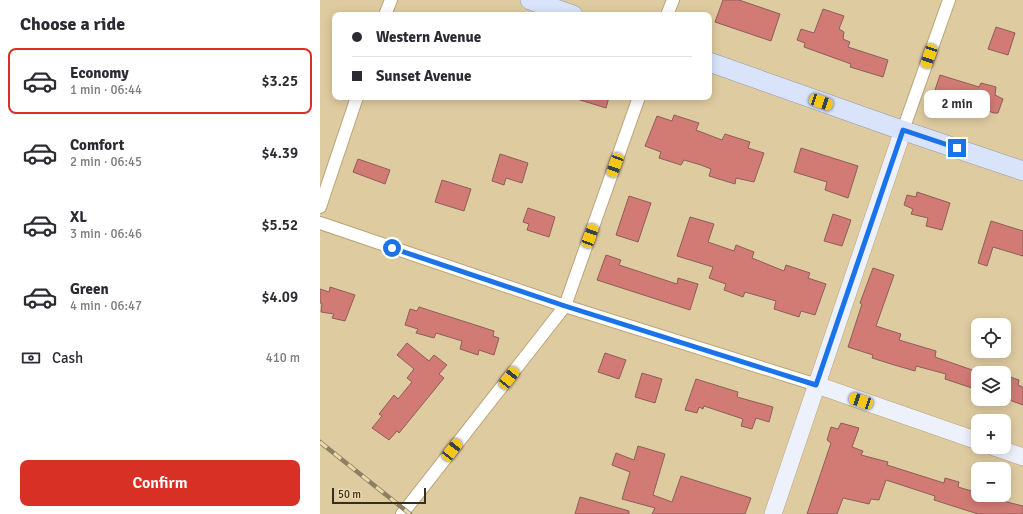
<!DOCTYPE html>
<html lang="en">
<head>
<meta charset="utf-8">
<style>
	:root { --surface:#fff; --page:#f7f7f7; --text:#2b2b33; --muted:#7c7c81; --line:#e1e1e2; --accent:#d93025 }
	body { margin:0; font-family:Signika,sans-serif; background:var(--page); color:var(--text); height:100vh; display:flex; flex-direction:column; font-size:15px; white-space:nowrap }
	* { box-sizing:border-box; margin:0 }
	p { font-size:13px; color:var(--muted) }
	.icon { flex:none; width:22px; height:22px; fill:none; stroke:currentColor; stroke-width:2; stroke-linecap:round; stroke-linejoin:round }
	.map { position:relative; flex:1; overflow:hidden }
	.side { display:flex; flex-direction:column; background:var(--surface); width:320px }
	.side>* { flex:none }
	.guide { position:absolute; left:12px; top:12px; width:380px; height:88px; border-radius:8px; box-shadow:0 2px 10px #0003; display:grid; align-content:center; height:88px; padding:0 20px; background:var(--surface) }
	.fabs { position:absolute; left:651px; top:318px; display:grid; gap:8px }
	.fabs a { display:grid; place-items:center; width:40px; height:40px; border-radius:8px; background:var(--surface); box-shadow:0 2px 10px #0003; font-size:20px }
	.scale { position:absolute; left:12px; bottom:10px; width:94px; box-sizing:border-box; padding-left:4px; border:2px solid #362e1d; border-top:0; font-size:11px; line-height:14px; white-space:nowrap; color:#362e1d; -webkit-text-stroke:3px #ecd8ac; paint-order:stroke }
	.end { position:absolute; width:18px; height:18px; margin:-9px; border:5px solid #1a73e8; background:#fff; box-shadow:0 0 0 2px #fff }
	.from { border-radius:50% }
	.bubble { position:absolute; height:28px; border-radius:8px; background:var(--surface); box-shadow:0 2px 10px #0003; font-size:13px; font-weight:600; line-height:28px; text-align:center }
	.car { position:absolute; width:12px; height:24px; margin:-12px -6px; border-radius:5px; box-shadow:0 0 3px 1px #0007; background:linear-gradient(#f5c518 24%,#345 0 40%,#f5c518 0 76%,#345 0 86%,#f5c518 0) }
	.guide b { display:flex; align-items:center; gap:14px; height:38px; font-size:15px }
	.guide b+b { border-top:1px solid var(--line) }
	.guide i { width:10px; height:10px; background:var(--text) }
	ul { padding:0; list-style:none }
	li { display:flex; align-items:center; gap:12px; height:66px; margin:0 8px 6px; padding:0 12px; border:2px solid transparent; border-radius:8px }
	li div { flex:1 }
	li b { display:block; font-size:15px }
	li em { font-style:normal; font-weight:600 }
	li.active { border-color:var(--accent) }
	li>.icon { width:36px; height:36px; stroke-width:1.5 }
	h2 { padding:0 20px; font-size:18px; line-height:48px }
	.pay { display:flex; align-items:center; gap:10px; height:44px; padding:0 20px; font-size:15px }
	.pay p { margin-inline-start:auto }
	.button { display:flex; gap:8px; margin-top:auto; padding:8px 20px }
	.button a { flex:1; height:46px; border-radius:8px; background:var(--accent); color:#fff; font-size:16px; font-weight:600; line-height:46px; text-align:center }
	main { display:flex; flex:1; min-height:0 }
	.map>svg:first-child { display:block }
	.building { fill:#d27b74; stroke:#8c5e5a }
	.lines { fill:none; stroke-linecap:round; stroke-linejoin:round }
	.street-casing { stroke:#b8a47a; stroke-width:14 }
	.secondary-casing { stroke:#b8a47a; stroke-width:18 }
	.primary-casing { stroke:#9098aa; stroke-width:20 }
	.street { stroke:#fff; stroke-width:12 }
	.secondary { stroke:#ecf1fc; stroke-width:17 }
	.primary { stroke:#d9e3fa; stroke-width:19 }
	.rail-casing { stroke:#8d7f61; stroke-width:4.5 }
	.rail { stroke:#ecd8ac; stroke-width:3; stroke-dasharray:9; stroke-linecap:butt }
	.route { stroke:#1a73e8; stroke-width:5 }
</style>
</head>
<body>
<main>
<section class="side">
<h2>Choose a ride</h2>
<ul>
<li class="active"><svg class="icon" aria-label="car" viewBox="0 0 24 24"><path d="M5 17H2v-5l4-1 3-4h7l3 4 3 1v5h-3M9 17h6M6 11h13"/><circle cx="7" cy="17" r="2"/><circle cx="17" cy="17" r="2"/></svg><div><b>Economy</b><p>1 min · 06:44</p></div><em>$3.25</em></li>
<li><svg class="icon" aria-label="car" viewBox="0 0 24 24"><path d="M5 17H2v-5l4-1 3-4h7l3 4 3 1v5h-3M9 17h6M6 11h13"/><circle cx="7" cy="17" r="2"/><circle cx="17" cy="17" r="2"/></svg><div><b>Comfort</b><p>2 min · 06:45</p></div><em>$4.39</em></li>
<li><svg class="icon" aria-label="car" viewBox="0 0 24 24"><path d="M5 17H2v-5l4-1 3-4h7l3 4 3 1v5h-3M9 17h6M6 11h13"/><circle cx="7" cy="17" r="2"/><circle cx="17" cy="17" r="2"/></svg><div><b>XL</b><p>3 min · 06:46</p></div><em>$5.52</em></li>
<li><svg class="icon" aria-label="car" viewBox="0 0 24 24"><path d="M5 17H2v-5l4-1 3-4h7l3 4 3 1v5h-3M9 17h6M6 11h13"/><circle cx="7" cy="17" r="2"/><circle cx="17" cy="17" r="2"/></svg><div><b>Green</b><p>4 min · 06:47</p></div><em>$4.09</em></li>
</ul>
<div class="pay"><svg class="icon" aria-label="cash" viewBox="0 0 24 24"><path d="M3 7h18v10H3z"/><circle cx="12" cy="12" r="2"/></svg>Cash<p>410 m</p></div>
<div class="button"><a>Confirm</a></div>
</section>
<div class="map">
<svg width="703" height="514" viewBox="0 0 703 514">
	<rect width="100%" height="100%" fill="#dfcba0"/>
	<!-- building -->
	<g class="building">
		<path d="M 403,0 L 419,0 L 460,14 L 451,41 L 395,22 Z"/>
		<path d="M 503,9 L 524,16 L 519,29 L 524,32 L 523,39 L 530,42 L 528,47 L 568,60 L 563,77 L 530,67 L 531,64 L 484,47 L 485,43 L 477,40 L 481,29 L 494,33 Z"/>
		<path d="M 676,27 L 695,33 L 688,55 L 668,49 Z"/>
		<path d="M 620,75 L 659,87 L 661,83 L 676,87 L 675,95 L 683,99 L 678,113 L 674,113 L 614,93 Z"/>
		<path d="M 257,97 L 289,97 L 286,108 L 257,99 Z"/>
		<path d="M 354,115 L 379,123 L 376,130 L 402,140 L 405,134 L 430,142 L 428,148 L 444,153 L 434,182 L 416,178 L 415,184 L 389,176 L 391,169 L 381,165 L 364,160 L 361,165 L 339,158 L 341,152 L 325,146 L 337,116 L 352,121 Z"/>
		<path d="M 481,148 L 538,166 L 528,198 L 505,190 L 507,182 L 474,172 Z"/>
		<path d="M 180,154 L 208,163 L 202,183 L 186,178 L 184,185 L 172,181 Z"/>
		<path d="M 38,159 L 70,170 L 65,184 L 33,172 Z"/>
		<path d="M 122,180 L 151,189 L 144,211 L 115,202 Z"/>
		<path d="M 597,192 L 630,203 L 622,230 L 606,226 L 608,218 L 591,214 L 593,209 L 584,205 L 587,195 L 596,197 Z"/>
		<path d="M 309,196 L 331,203 L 318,242 L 296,235 Z"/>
		<path d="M 208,208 L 235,217 L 229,237 L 207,230 L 209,224 L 203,222 Z"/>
		<path d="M 513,214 L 531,220 L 522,246 L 504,241 Z"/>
		<path d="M 370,217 L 394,224 L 388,242 L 414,251 L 416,245 L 434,252 L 432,258 L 464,271 L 466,265 L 490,273 L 488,278 L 506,284 L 495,315 L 481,311 L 479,317 L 454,309 L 456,301 L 425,292 L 423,297 L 404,290 L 406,284 L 389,278 L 393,267 L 357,256 Z"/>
		<path d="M 671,221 L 703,231 L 703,256 L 673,247 L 667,266 L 658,263 Z"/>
		<path d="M 286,255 L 301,260 L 299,265 L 357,284 L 358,278 L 378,284 L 370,310 L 277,280 Z"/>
		<path d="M 553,268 L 574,275 L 556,326 L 581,334 L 579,340 L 616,351 L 615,357 L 658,372 L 658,390 L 625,379 L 626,374 L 596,366 L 595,371 L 571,364 L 552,358 L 553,355 L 528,347 L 542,304 L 540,303 Z"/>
		<path d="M 10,287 L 35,295 L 25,321 L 12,318 L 14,314 L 1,312 L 2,303 L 0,303 L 0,289 L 9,292 Z"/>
		<path d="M 99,307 L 174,331 L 173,336 L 179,338 L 174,355 L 159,350 L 158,355 L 140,349 L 142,341 L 116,333 L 114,338 L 96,333 L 98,329 L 85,325 L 90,309 L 97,311 Z"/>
		<path d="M 87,343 L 109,361 L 114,355 L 127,365 L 119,374 L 124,378 L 79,433 L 77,431 L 69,440 L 52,428 L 62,416 L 59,414 L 74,395 L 78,399 L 92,382 L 87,378 L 94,369 L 77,355 Z"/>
		<path d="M 285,353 L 306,360 L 299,379 L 278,372 Z"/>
		<path d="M 322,373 L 342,379 L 335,403 L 315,397 Z"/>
		<path d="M 687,376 L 699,380 L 698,385 L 703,387 L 703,405 L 684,398 L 684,385 Z"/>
		<path d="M 376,379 L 418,392 L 417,397 L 453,407 L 449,422 L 436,418 L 432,429 L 421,426 L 423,419 L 384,406 L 383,409 L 379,407 L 377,413 L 365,410 Z"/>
		<path d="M 521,423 L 539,428 L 532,447 L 543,451 L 541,455 L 568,462 L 567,465 L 624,483 L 625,478 L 639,482 L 638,487 L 655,492 L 658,495 L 703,506 L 703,514 L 658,514 L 614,500 L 615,496 L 566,480 L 559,500 L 551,499 L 549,504 L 523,498 L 517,514 L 487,514 L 511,443 L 507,440 L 511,427 L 518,429 Z"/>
		<path d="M 318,446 L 345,454 L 333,495 L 352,502 L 361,476 L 431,498 L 425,514 L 332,514 L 335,508 L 302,499 L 310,472 L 292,465 L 296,453 L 314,460 Z"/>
		<path d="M 260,497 L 309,511 L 309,514 L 255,514 Z"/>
	</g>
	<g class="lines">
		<!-- street casing -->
		<g class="street-casing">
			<g id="street">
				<path d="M 65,15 L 71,0"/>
				<path d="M 347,15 L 353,0"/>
				<path d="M 583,130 L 629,0"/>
				<path d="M 0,207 L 37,97"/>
				<path d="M 0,223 L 245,306 L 497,385"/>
				<path d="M 82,514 L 245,306 L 319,97"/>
			</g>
		</g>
		<!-- secondary casing -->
		<g class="secondary-casing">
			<g id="secondary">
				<path d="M 497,385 L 658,441"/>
				<path d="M 674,447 L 703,457"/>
				<path d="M 453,514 L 583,130"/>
			</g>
		</g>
		<!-- primary casing -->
		<g class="primary-casing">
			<g id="primary">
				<path d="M 210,0 L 253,15"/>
				<path d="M 389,62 L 570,126 L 703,171"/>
			</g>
		</g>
		<!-- street -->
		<use href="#street" class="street"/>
		<!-- secondary -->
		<use href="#secondary" class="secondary"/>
		<!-- primary -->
		<use href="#primary" class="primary"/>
		<!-- rail casing -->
		<g class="rail-casing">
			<path id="rail" d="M 0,442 L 90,514"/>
		</g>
		<!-- rail -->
		<use href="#rail" class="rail"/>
	</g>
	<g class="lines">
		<!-- route -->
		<path class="route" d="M 72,248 L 245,306 L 496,385 L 583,130 L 637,148"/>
	</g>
</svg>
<div class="fabs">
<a><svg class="icon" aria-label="locate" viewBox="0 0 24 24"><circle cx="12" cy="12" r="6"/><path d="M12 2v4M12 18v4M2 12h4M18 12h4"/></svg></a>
<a><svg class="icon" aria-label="layers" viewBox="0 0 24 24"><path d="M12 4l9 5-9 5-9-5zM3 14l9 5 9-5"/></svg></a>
<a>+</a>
<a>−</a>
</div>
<div class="scale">50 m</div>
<i class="end from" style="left:72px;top:248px"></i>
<i class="end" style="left:637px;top:148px"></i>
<div class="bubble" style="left:604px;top:90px;width:66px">2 min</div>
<i class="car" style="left:609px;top:56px;rotate:199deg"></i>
<i class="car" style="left:501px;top:102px;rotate:109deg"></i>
<i class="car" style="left:295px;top:165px;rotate:200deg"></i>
<i class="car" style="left:270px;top:236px;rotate:20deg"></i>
<i class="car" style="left:189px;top:378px;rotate:38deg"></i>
<i class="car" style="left:541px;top:401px;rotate:289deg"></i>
<i class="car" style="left:132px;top:450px;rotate:38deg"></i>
<div class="guide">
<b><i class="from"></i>Western Avenue</b>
<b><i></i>Sunset Avenue</b>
</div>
</div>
</main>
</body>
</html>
